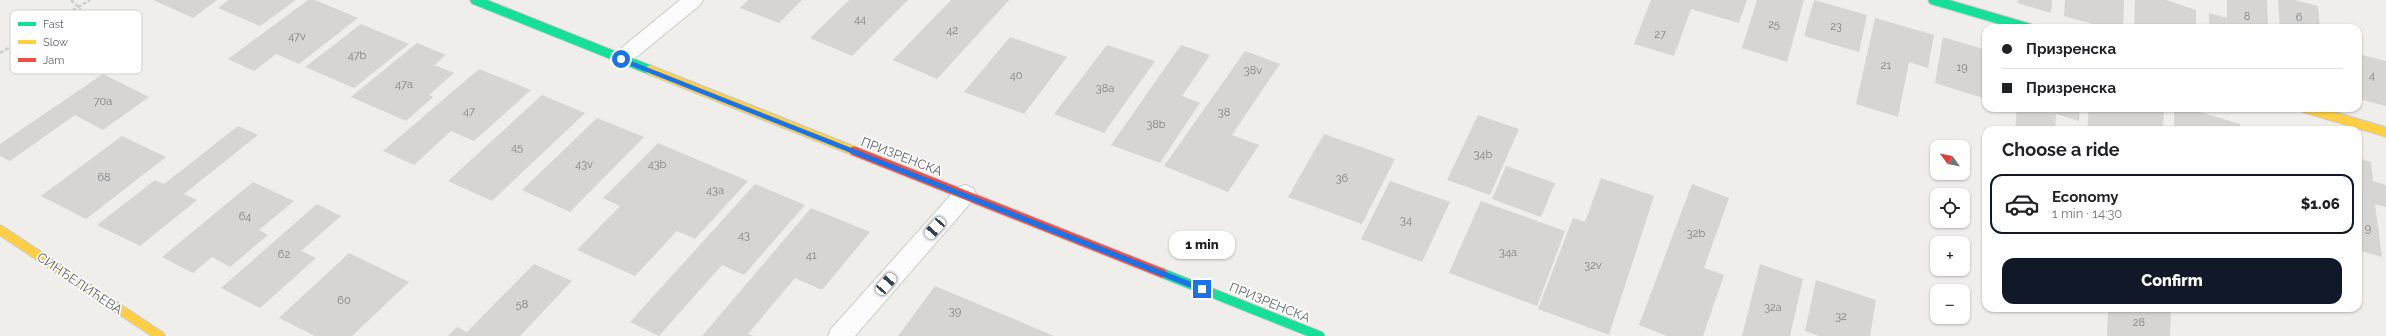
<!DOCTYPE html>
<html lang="en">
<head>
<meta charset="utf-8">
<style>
	:root { --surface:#fff; --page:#f2f2f2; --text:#202124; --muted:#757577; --line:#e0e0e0; --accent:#111827 }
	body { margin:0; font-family:Raleway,sans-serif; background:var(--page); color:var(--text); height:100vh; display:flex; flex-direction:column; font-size:15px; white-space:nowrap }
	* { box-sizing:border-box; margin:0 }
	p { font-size:13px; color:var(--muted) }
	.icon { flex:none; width:22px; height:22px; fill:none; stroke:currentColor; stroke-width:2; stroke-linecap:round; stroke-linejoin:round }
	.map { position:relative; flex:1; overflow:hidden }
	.panel { position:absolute; left:1982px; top:126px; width:380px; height:186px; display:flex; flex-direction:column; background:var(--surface); border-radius:12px; box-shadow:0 1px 3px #0004 }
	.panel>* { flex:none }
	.banner { position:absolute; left:1982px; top:24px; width:380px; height:88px; border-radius:12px; box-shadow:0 1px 3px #0004; display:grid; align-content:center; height:88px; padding:0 20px; background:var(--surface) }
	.needle { width:26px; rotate:303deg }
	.fabs { position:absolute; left:1930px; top:140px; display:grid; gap:8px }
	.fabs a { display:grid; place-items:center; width:40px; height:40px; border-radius:8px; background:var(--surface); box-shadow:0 1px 3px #0004; font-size:20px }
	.end { position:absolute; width:18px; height:18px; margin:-9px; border:5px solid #1a73e8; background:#fff; box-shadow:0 0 0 2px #fff }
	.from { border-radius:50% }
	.bubble { position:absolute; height:28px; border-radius:12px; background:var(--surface); box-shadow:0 1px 3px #0004; font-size:13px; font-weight:800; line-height:28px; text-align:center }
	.car { position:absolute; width:12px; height:24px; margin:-12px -6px; border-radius:5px; box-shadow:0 0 3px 1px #0007; background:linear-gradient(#fff 24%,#345 0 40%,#fff 0 76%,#345 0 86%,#fff 0) }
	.banner b { display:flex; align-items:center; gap:14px; height:38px; font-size:15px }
	.banner b+b { border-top:1px solid var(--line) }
	.banner i { width:10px; height:10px; background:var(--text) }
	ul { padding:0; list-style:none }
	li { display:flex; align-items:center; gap:12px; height:60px; margin:0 8px 6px; padding:0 12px; border:2px solid transparent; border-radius:12px }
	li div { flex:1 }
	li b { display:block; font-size:15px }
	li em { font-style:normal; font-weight:800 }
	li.current { border-color:var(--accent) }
	li>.icon { width:36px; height:36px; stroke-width:1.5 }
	h2 { padding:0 20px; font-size:18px; line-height:48px }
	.action { display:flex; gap:8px; margin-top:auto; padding:8px 20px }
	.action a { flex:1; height:46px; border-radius:12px; background:var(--accent); color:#fff; font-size:16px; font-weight:800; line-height:46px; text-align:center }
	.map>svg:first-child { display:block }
	.building { fill:#d6d5d3 }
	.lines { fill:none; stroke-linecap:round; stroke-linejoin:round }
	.street-casing { stroke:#cbcccc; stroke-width:2 }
	.fast-casing { stroke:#cacacb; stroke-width:11 }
	.slow-casing { stroke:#cacacb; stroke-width:11 }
	.jam-casing { stroke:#cacacb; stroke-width:11 }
	.path { stroke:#cacfcc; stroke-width:2.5; stroke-dasharray:4 2; stroke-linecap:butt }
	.street { fill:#fdfcfc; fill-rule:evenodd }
	.fast { stroke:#16e098; stroke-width:9 }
	.slow { stroke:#ffcf43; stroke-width:9 }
	.jam { stroke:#f24e42; stroke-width:9 }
	.route { fill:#1a73e8 }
	.labels { text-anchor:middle; stroke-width:3.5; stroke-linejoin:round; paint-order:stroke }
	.number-label { font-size:11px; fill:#7e8184 }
	.street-label { font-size:13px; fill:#5f6368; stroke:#fff }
	.key { fill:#fff; stroke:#cfd0d2; stroke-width:1 }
	.key-label { font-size:11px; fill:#5f6368 }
</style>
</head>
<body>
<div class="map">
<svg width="2386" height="336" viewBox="0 0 2386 336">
	<rect width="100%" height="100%" fill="#efeeea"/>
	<!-- building -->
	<g class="building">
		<path d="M 153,0 L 217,0 L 193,18 Z"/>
		<path d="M 229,0 L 296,0 L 260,26 L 218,8 Z"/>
		<path d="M 308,0 L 315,0 L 358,18 L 299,64 L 276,54 L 254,71 L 228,59 Z"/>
		<path d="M 748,0 L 802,0 L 779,23 L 740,8 Z"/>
		<path d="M 849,0 L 908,0 L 852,56 L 810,38 Z"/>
		<path d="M 951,0 L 1009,0 L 937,79 L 893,60 Z"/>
		<path d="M 1651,0 L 1747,0 L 1739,23 L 1691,9 L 1674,56 L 1634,44 Z"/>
		<path d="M 1757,0 L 1804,0 L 1787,62 L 1742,48 Z"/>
		<path d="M 1814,0 L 1867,15 L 1859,52 L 1804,36 Z"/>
		<path d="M 2018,0 L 2052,0 L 2051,13 L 2017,3 Z"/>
		<path d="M 2065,0 L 2124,0 L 2123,28 L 2107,28 L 2064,16 Z"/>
		<path d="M 2135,0 L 2166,0 L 2196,10 L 2196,28 L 2134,28 Z"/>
		<path d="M 2227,0 L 2267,0 L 2268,28 L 2209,28 L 2209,13 L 2227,18 Z"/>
		<path d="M 2278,0 L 2295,0 L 2318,6 L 2320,28 L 2280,28 Z"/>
		<path d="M 1875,18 L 1934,35 L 1928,68 L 1909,62 L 1898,117 L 1856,104 Z"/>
		<path d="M 361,24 L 409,44 L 354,88 L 305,67 Z"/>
		<path d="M 1010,37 L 1067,57 L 1024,114 L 964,92 Z"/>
		<path d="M 1943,37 L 1986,50 L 1986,99 L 1935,83 Z"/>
		<path d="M 417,43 L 446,55 L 434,65 L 454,73 L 429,95 L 433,97 L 406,121 L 351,97 Z"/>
		<path d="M 1107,45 L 1155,61 L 1104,133 L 1054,114 Z"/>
		<path d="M 1181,45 L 1210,55 L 1182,96 L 1200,103 L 1160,163 L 1111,145 Z"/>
		<path d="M 1245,51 L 1280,64 L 1232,135 L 1259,145 L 1228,192 L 1164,166 Z"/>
		<path d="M 2358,54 L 2386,61 L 2386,106 L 2359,99 Z"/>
		<path d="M 479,69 L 531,90 L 474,141 L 451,131 L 414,165 L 383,151 Z"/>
		<path d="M 103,74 L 149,97 L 103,130 L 75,115 L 10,161 L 0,156 L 0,144 Z"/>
		<path d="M 542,95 L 585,113 L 492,201 L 448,181 Z"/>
		<path d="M 2017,108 L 2080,108 L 2079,121 L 2056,114 L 2055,130 L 2015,130 Z"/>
		<path d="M 2089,108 L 2164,108 L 2163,130 L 2129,128 L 2129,130 L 2087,130 Z"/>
		<path d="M 2174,108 L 2186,108 L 2240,124 L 2240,130 L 2174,130 Z"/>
		<path d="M 1478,115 L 1519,129 L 1490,195 L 1447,180 Z"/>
		<path d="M 597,118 L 644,137 L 570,212 L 522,190 Z"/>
		<path d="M 238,126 L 258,135 L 184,194 L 197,200 L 140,246 L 97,225 L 155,180 L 164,184 Z"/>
		<path d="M 1324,134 L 1395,159 L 1362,224 L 1288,197 Z"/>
		<path d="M 122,136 L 166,157 L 86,219 L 41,196 Z"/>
		<path d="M 658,143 L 748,181 L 695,239 L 677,231 L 635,276 L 577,250 L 620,206 L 603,198 Z"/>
		<path d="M 2358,158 L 2371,162 L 2373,181 L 2386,185 L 2386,207 L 2375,204 L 2382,257 L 2358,250 Z"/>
		<path d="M 1506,166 L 1555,183 L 1541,217 L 1492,199 Z"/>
		<path d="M 1601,178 L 1654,196 L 1609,335 L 1538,309 L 1573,218 L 1585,222 Z"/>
		<path d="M 1390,181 L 1450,202 L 1422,262 L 1361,239 Z"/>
		<path d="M 253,182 L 294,201 L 259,230 L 268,235 L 230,267 L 212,257 L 193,273 L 162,257 Z"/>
		<path d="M 755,184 L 805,205 L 744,275 L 722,265 L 659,336 L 630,322 Z"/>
		<path d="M 1692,184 L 1729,198 L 1704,268 L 1724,275 L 1703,336 L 1667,336 L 1639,325 Z"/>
		<path d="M 1481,201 L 1565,231 L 1537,306 L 1449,273 Z"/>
		<path d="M 317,204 L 341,216 L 301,251 L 316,258 L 260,308 L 221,288 Z"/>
		<path d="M 811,208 L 870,232 L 822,290 L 795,278 L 748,334 L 754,336 L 702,336 Z"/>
		<path d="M 349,253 L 409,282 L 352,336 L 315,336 L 279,318 Z"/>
		<path d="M 534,264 L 572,281 L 520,336 L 448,336 L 457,327 L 467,332 Z"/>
		<path d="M 1760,264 L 1803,279 L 1790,336 L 1742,336 Z"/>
		<path d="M 1816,280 L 1876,300 L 1870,336 L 1819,336 L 1805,331 Z"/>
		<path d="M 935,286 L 1054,336 L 898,336 Z"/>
		<path d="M 2108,308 L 2171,308 L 2170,336 L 2107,336 Z"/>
	</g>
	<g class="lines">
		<!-- street casing -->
		<g class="street-casing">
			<g id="street">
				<path d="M 680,0 L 703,0 L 700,5 L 628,64 L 621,66 L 614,64 L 611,59 L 614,54 Z"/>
				<path d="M 965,185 L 973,188 L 976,194 L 973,200 L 855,336 L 828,336 L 831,329 L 957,188 Z"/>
			</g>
		</g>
		<!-- fast casing -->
		<g class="fast-casing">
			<g id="fast">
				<path d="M 475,0 L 650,70"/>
				<path d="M 1933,0 L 2029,28"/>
				<path d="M 1162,273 L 1320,336"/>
			</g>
		</g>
		<!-- slow casing -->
		<g class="slow-casing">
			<g id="slow">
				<path d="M 650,70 L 854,151"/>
				<path d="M 2305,108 L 2386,132"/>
				<path d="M 0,230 L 160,336"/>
			</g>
		</g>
		<!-- jam casing -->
		<g class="jam-casing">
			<path id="jam" d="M 854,151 L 1162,273"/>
		</g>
		<!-- path -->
		<g class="path">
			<path d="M 71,0 L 79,7 L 85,19"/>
			<path d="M 0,53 L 90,0"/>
		</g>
		<!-- street -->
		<use href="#street" class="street"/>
		<!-- fast -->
		<use href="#fast" class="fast"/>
		<!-- slow -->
		<use href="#slow" class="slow"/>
		<!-- jam -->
		<use href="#jam" class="jam"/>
	</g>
	<!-- route -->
	<path class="route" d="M 621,57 L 1204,287 L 1205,289 L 1199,291 L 619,61 Z"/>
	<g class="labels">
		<!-- number labels -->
		<g class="number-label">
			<text x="2247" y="20">8</text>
			<text x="2299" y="21">6</text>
			<text x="860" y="23">44</text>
			<text x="1774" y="28">25</text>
			<text x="1836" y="30">23</text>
			<text x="952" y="34">42</text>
			<text x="1660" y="38">27</text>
			<text x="297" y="40">47v</text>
			<text x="357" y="59">47b</text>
			<text x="1886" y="69">21</text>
			<text x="1962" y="71">19</text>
			<text x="1253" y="74">38v</text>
			<text x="1016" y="79">40</text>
			<text x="2372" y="79">4</text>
			<text x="404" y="88">47a</text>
			<text x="1105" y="92">38a</text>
			<text x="103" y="105">70a</text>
			<text x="469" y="115">47</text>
			<text x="1224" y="116">38</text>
			<text x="1156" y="128">38b</text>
			<text x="517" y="151">45</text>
			<text x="1483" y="158">34b</text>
			<text x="584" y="168">43v</text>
			<text x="657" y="168">43b</text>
			<text x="104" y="181">68</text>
			<text x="1342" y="182">36</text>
			<text x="715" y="194">43a</text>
			<text x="245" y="220">64</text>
			<text x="1406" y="224">34</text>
			<text x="2368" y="232">9</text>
			<text x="1696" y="237">32b</text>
			<text x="744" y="239">43</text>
			<text x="1508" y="256">34a</text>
			<text x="284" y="258">62</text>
			<text x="811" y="259">41</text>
			<text x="1593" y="269">32v</text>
			<text x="344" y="304">60</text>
			<text x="522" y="308">58</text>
			<text x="1773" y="311">32a</text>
			<text x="955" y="315">39</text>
			<text x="1841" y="320">32</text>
			<text x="2139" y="326">28</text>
		</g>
		<!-- street labels -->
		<g class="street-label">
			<text transform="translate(902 156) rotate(21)" y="5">ПРИЗРЕНСКА</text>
			<text transform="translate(80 283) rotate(34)" y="5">СИНЂЕЛИЋЕВА</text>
			<text transform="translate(1270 302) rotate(22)" y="5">ПРИЗРЕНСКА</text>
		</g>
	</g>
	<!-- legend -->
	<rect x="10" y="10" width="132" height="64" rx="6" class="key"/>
	<rect x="18" y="22" width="18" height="4" fill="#16e098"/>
	<rect x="18" y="40" width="18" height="4" fill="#ffcf43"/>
	<rect x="18" y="58" width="18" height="4" fill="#f24e42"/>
	<g class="key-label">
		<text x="43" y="28">Fast</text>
		<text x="43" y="46">Slow</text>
		<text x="43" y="64">Jam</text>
	</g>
</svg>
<div class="fabs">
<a><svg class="needle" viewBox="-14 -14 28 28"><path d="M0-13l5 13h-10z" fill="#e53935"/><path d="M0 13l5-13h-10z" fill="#757577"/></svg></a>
<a><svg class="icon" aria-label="locate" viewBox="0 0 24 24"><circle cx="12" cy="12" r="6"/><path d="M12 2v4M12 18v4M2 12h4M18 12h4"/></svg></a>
<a>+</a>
<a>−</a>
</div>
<i class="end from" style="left:621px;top:59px"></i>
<i class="end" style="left:1202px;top:289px"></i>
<div class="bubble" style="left:1169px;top:231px;width:66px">1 min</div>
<i class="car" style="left:935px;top:228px;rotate:221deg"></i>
<i class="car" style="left:886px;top:284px;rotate:41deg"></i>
<div class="banner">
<b><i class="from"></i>Призренска</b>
<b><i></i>Призренска</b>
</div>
<section class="panel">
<h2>Choose a ride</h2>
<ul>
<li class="current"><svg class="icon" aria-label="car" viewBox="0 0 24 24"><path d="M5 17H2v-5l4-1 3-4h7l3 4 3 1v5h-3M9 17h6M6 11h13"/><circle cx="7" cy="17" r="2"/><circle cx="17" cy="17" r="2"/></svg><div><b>Economy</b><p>1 min · 14:30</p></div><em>$1.06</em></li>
</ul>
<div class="action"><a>Confirm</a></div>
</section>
</div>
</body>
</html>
